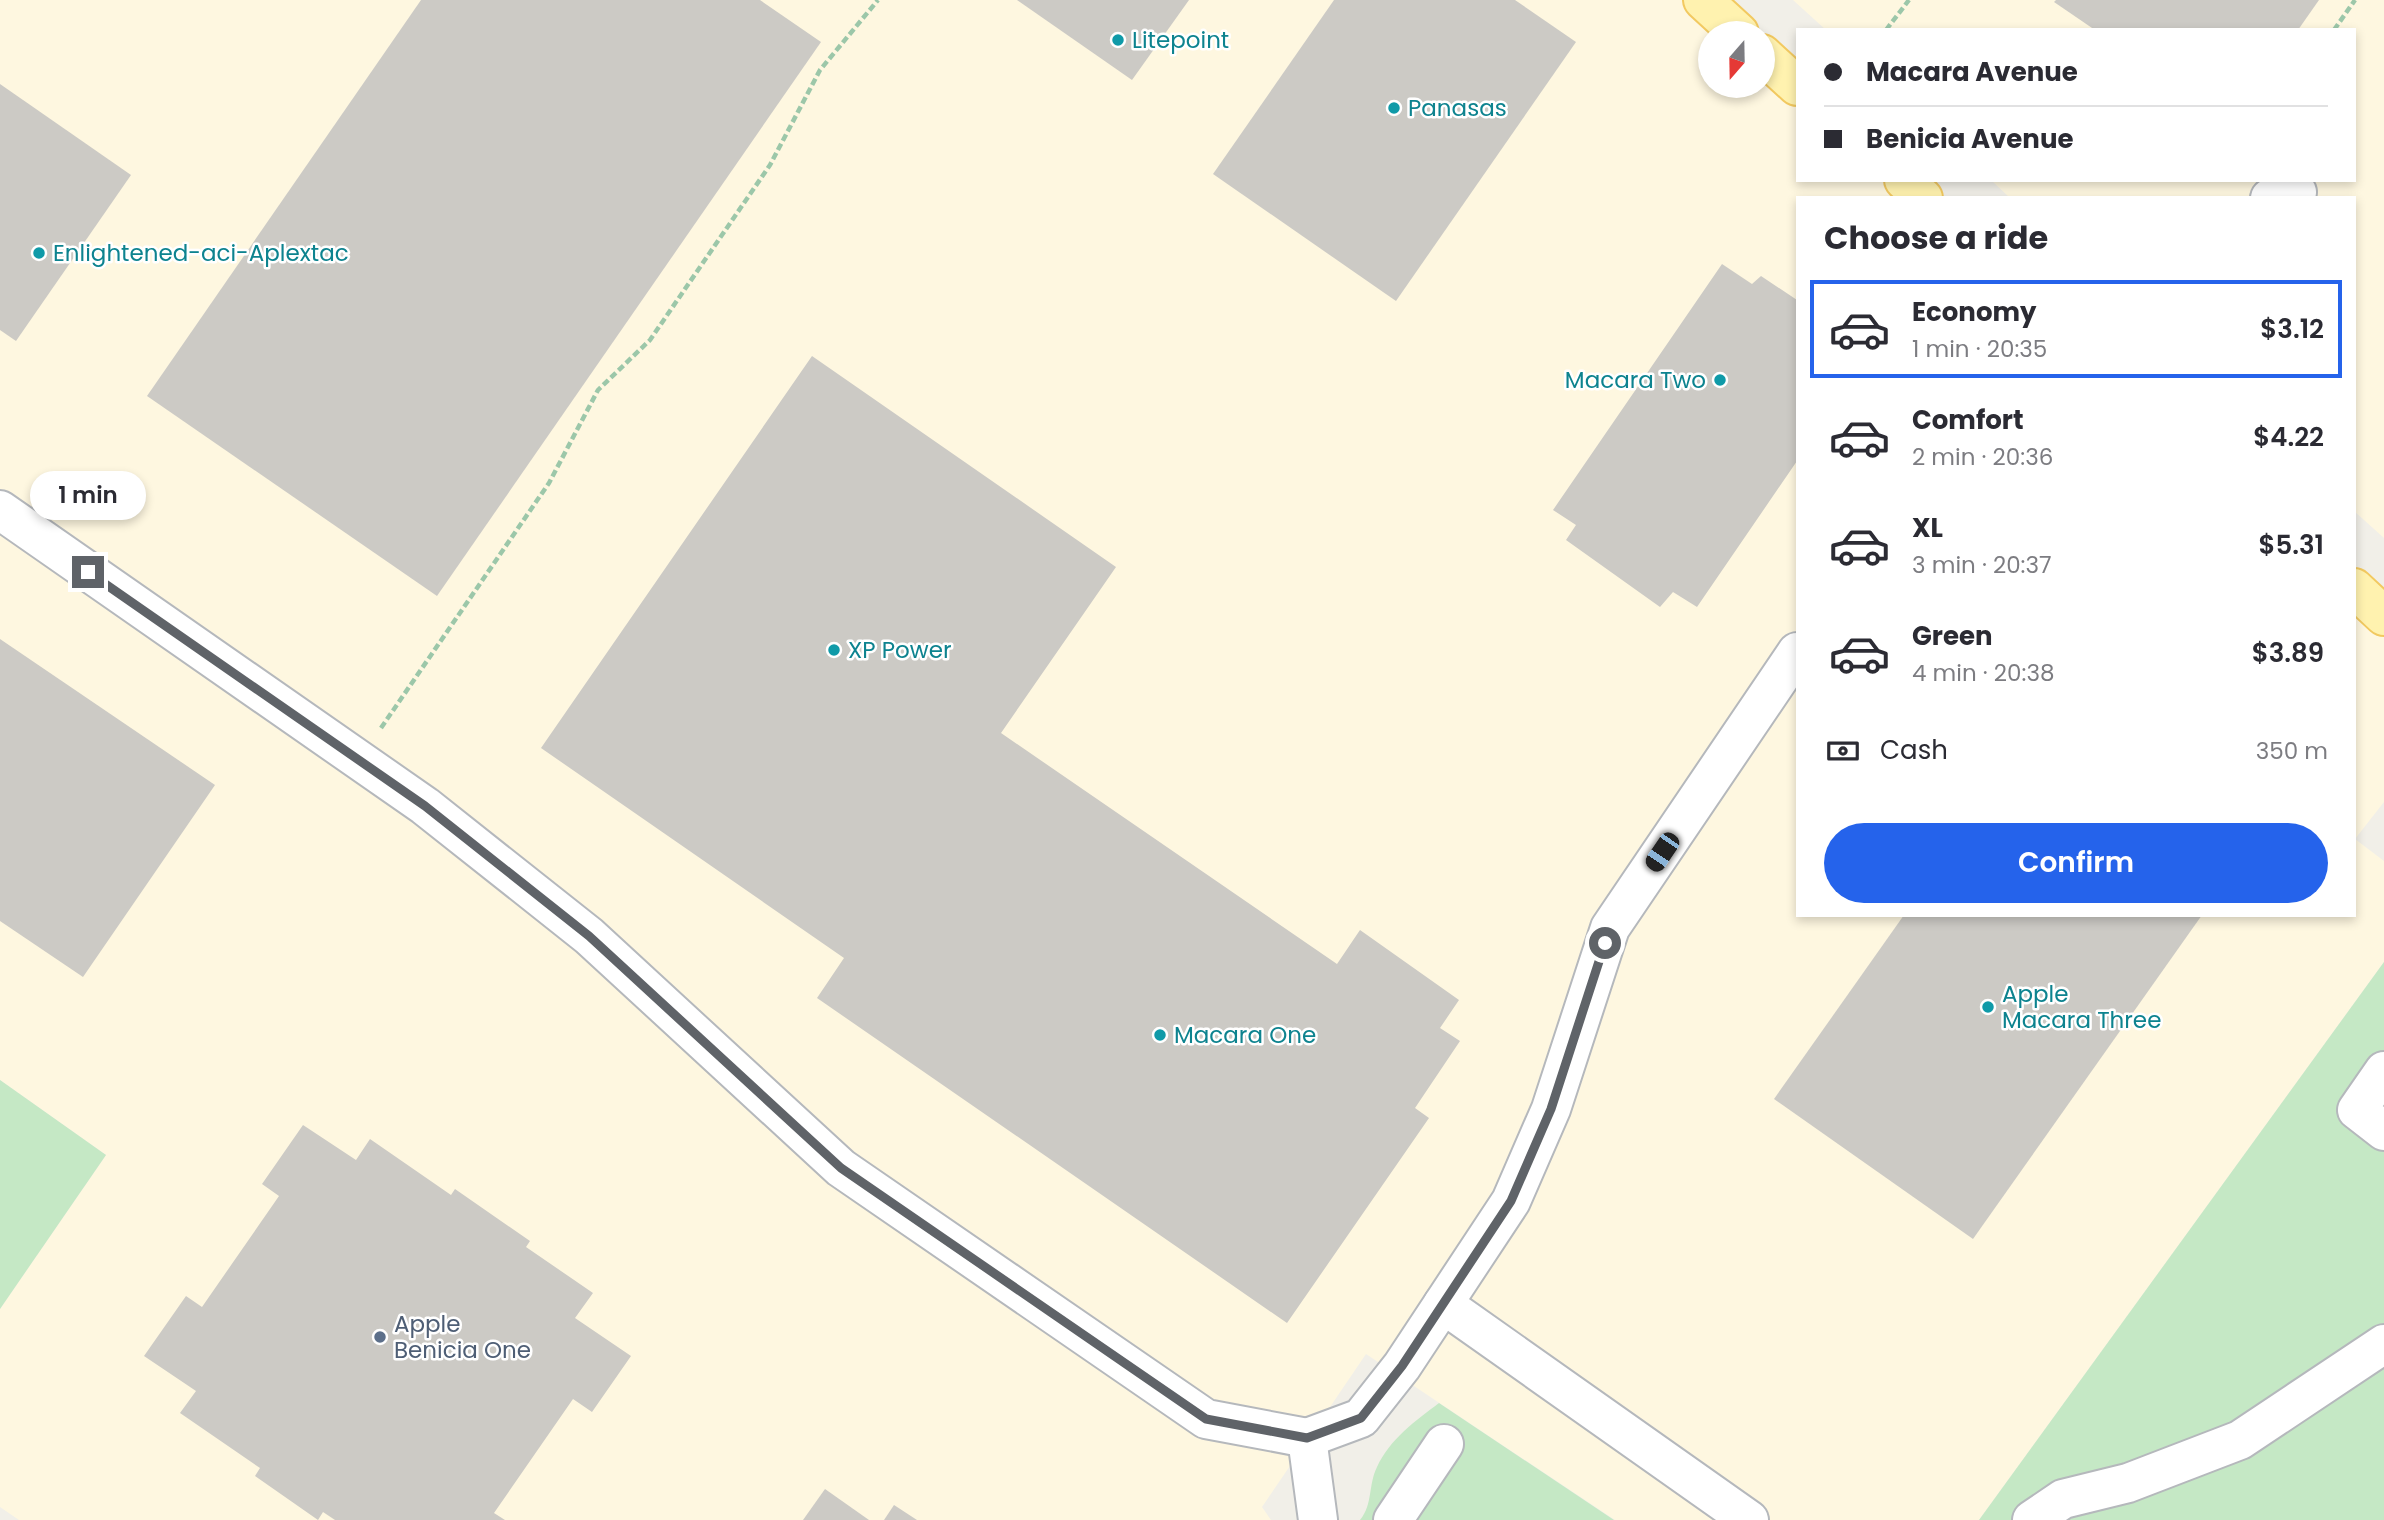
<!DOCTYPE html>
<html lang="en">
<head>
<meta charset="utf-8">
<style>
	:root { --surface:#fff; --page:#f2f2f3; --text:#2b2b33; --muted:#7c7c81; --line:#e1e1e2; --accent:#2563eb }
	body { margin:0; font-family:Poppins,sans-serif; background:var(--page); color:var(--text); height:100vh; display:flex; flex-direction:column; font-size:26px; white-space:nowrap }
	* { box-sizing:border-box; margin:0 }
	p { font-size:23px; color:var(--muted) }
	.icon { flex:none; width:38px; height:38px; fill:none; stroke:currentColor; stroke-width:2; stroke-linecap:round; stroke-linejoin:round }
	.map { position:relative; flex:1; overflow:hidden }
	.panel { position:absolute; left:1796px; top:196px; width:560px; height:721px; display:flex; flex-direction:column; background:var(--surface); border-radius:0px; box-shadow:0 4px 10px #0003 }
	.panel>* { flex:none }
	.guide { position:absolute; left:1796px; top:28px; width:560px; height:154px; border-radius:0px; box-shadow:0 4px 10px #0003; display:grid; align-content:center; height:154px; padding:0 28px; background:var(--surface) }
	.needle { width:46px; rotate:200deg }
	.tools { position:absolute; left:1698px; top:21px; display:grid; gap:14px }
	.tools a { display:grid; place-items:center; width:77px; height:77px; border-radius:50%; background:var(--surface); box-shadow:0 4px 10px #0003; font-size:35px }
	.end { position:absolute; width:32px; height:32px; margin:-16px; border:9px solid #5f6368; background:#fff; box-shadow:0 0 0 4px #fff }
	.from { border-radius:50% }
	.bubble { position:absolute; height:49px; border-radius:24px; background:var(--surface); box-shadow:0 4px 10px #0003; font-size:23px; font-weight:600; line-height:49px; text-align:center }
	.car { position:absolute; width:21px; height:42px; margin:-21px -10px; border-radius:9px; box-shadow:0 0 5px 2px #0007; background:linear-gradient(#222 24%,#8ab4d8 0 40%,#222 0 76%,#8ab4d8 0 86%,#222 0) }
	.guide b { display:flex; align-items:center; gap:24px; height:66px; font-size:26px }
	.guide b+b { border-top:2px solid var(--line) }
	.guide i { width:18px; height:18px; background:var(--text) }
	ul { padding:0; list-style:none }
	li { display:flex; align-items:center; gap:21px; height:98px; margin:0 14px 10px; padding:0 14px; border:4px solid transparent; border-radius:0px }
	li div { flex:1 }
	li b { display:block; font-size:26px }
	li em { font-style:normal; font-weight:600 }
	li.active { border-color:var(--accent) }
	li>.icon { width:63px; height:63px; stroke-width:1.5 }
	h2 { padding:0 28px; font-size:32px; line-height:84px }
	.pay { display:flex; align-items:center; gap:18px; height:77px; padding:0 28px; font-size:26px }
	.pay p { margin-inline-start:auto }
	.cta { display:flex; gap:14px; margin-top:auto; padding:14px 28px }
	.cta a { flex:1; height:80px; border-radius:42px; background:var(--accent); color:#fff; font-size:28px; font-weight:600; line-height:80px; text-align:center }
	.map>svg:first-child { display:block }
	.commercial { fill:#fef7e0 }
	.green { fill:#c5e8c5 }
	.building { fill:#cccac5 }
	.lines { fill:none; stroke-linecap:round; stroke-linejoin:round }
	.minor-casing { stroke:#b5b8bc; stroke-width:42 }
	.major-casing { stroke:#f2c960; stroke-width:42 }
	.path { stroke:#9cc7a9; stroke-width:4.5; stroke-dasharray:7 3.5; stroke-linecap:butt }
	.minor { stroke:#fff; stroke-width:38 }
	.major { stroke:#fff2af; stroke-width:38 }
	.route { stroke:#5f6368; stroke-width:9 }
	.culture-dot { fill:#0f9aa8; stroke:#fff; stroke-width:2.5 }
	.service-dot { fill:#5c6f8a; stroke:#fff; stroke-width:2.5 }
	.labels { text-anchor:middle; stroke-width:5; stroke-linejoin:round; paint-order:stroke }
	.culture-label { font-size:23px; fill:#0d838f; stroke:#fff; text-anchor:start }
	.service-label { font-size:23px; fill:#4e5e75; stroke:#fff; text-anchor:start }
</style>
</head>
<body>
<div class="map">
<svg width="2384" height="1520" viewBox="0 0 2384 1520">
	<rect width="100%" height="100%" fill="#f1efe8"/>
	<!-- commercial -->
	<g class="commercial">
		<path d="M 0,0 L 1688,0 L 1725,33 L 1710,33 L 1710,86 L 1762,86 L 1762,66 L 1797,97 L 1797,180 L 1891,180 L 1910,198 L 1797,198 L 1797,915 L 2354,915 L 2354,592 L 2384,619 L 2384,802 L 2355,839 L 2384,861 L 2384,962 L 1979,1520 L 1615,1520 L 1366,1354 L 1262,1507 L 1271,1520 L 19,1520 L 0,1507 L 0,1309 L 106,1155 L 0,1080 Z"/>
		<path d="M 1793,0 L 2384,0 L 2384,538 L 2354,511 L 2354,198 L 2010,198 L 1991,180 L 2354,180 L 2354,30 L 1826,30 Z"/>
	</g>
	<!-- green -->
	<g class="green">
		<path d="M 2384,962 L 2384,1520 L 1979,1520 Z"/>
		<path d="M 0,1080 L 106,1155 L 0,1309 Z"/>
		<path d="M 1439,1403 L 1614,1520 L 1360,1520 C 1373,1504 1368,1485 1377,1467 C 1390,1439 1415,1421 1439,1403 Z"/>
	</g>
	<!-- building -->
	<g class="building">
		<path d="M 421,0 L 760,0 L 821,42 L 437,596 L 147,396 Z"/>
		<path d="M 1017,0 L 1189,0 L 1132,80 Z"/>
		<path d="M 1334,0 L 1515,0 L 1576,42 L 1396,301 L 1213,174 Z"/>
		<path d="M 2056,0 L 2319,0 L 2298,30 L 2095,30 L 2054,2 Z"/>
		<path d="M 0,84 L 131,175 L 16,341 L 0,330 Z"/>
		<path d="M 1722,264 L 1752,284 L 1761,276 L 1797,300 L 1797,461 L 1697,607 L 1673,592 L 1660,607 L 1566,540 L 1576,525 L 1553,510 Z"/>
		<path d="M 812,356 L 1116,567 L 1001,733 L 1337,964 L 1360,930 L 1459,1000 L 1440,1028 L 1460,1041 L 1415,1108 L 1429,1118 L 1287,1323 L 817,998 L 844,958 L 541,748 Z"/>
		<path d="M 0,639 L 215,785 L 83,977 L 0,921 Z"/>
		<path d="M 1904,915 L 2202,915 L 1973,1239 L 1774,1099 Z"/>
		<path d="M 303,1125 L 356,1160 L 370,1139 L 451,1195 L 455,1189 L 530,1241 L 526,1247 L 593,1293 L 575,1318 L 631,1356 L 592,1412 L 573,1399 L 494,1513 L 505,1520 L 335,1520 L 323,1512 L 318,1520 L 255,1476 L 260,1468 L 180,1413 L 196,1391 L 144,1356 L 186,1296 L 202,1307 L 279,1196 L 262,1184 Z"/>
		<path d="M 825,1489 L 869,1520 L 803,1520 Z"/>
		<path d="M 894,1505 L 917,1520 L 884,1520 Z"/>
	</g>
	<g class="lines">
		<!-- minor casing -->
		<g class="minor-casing">
			<g id="minor">
				<path d="M 2270,198 L 2297,192"/>
				<path d="M 0,510 L 425,806 L 589,936 L 841,1168 L 1206,1419 L 1307,1438"/>
				<path d="M 2384,1071 L 2357,1110 L 2384,1131"/>
				<path d="M 1443,1304 L 1749,1520"/>
				<path d="M 1307,1438 L 1361,1418 L 1402,1366 L 1511,1201 L 1551,1109 L 1610,928 L 1797,652"/>
				<path d="M 1307,1438 L 1318,1520"/>
				<path d="M 1393,1520 L 1444,1444"/>
				<path d="M 2032,1520 L 2063,1499 L 2128,1483 L 2240,1440 L 2384,1344"/>
			</g>
		</g>
		<!-- major casing -->
		<g class="major-casing">
			<g id="major">
				<path d="M 1703,0 L 1739,33"/>
				<path d="M 1762,54 L 1797,86"/>
				<path d="M 1904,180 L 1923,198"/>
				<path d="M 2354,588 L 2384,616"/>
			</g>
		</g>
		<!-- path -->
		<g class="path">
			<path d="M 1886,30 L 1909,0"/>
			<path d="M 2334,30 L 2355,0"/>
			<path d="M 381,728 L 549,483 L 598,390 L 650,340 L 770,165 L 820,70 L 878,0"/>
		</g>
		<!-- minor -->
		<use href="#minor" class="minor"/>
		<!-- major -->
		<use href="#major" class="major"/>
	</g>
	<g class="lines">
		<!-- route -->
		<path class="route" d="M 88,572 L 425,806 L 589,936 L 841,1168 L 1206,1419 L 1307,1438 L 1361,1418 L 1402,1366 L 1511,1201 L 1551,1109 L 1605,943"/>
	</g>
	<!-- markers -->
	<g class="culture-dot">
		<circle cx="1118" cy="40" r="7"/>
		<circle cx="1394" cy="108" r="7"/>
		<circle cx="39" cy="253" r="7"/>
		<circle cx="1720" cy="380" r="7"/>
		<circle cx="834" cy="650" r="7"/>
		<circle cx="1988" cy="1007" r="7"/>
		<circle cx="1160" cy="1035" r="7"/>
	</g>
	<circle class="service-dot" cx="380" cy="1337" r="7"/>
	<g class="labels">
		<!-- culture labels -->
		<g class="culture-label">
			<text x="1132" y="48">Litepoint</text>
			<text x="1408" y="116">Panasas</text>
			<text x="53" y="261">Enlightened-aci-Aplextac</text>
			<text x="1706" y="388" text-anchor="end">Macara Two</text>
			<text x="848" y="658">XP Power</text>
			<text x="2002" y="1002">Apple<tspan x="2002" dy="26">Macara Three</tspan></text>
			<text x="1174" y="1043">Macara One</text>
		</g>
		<!-- service labels -->
		<g class="service-label">
			<text x="394" y="1332">Apple<tspan x="394" dy="26">Benicia One</tspan></text>
		</g>
	</g>
</svg>
<div class="tools">
<a><svg class="needle" viewBox="-14 -14 28 28"><path d="M0-13l5 13h-10z" fill="#e53935"/><path d="M0 13l5-13h-10z" fill="#7c7c81"/></svg></a>
</div>
<i class="end from" style="left:1605px;top:943px"></i>
<i class="end" style="left:88px;top:572px"></i>
<div class="bubble" style="left:30px;top:471px;width:116px">1 min</div>
<i class="car" style="left:1662px;top:852px;rotate:214deg"></i>
<div class="guide">
<b><i class="from"></i>Macara Avenue</b>
<b><i></i>Benicia Avenue</b>
</div>
<section class="panel">
<h2>Choose a ride</h2>
<ul>
<li class="active"><svg class="icon" aria-label="car" viewBox="0 0 24 24"><path d="M5 17H2v-5l4-1 3-4h7l3 4 3 1v5h-3M9 17h6M6 11h13"/><circle cx="7" cy="17" r="2"/><circle cx="17" cy="17" r="2"/></svg><div><b>Economy</b><p>1 min · 20:35</p></div><em>$3.12</em></li>
<li><svg class="icon" aria-label="car" viewBox="0 0 24 24"><path d="M5 17H2v-5l4-1 3-4h7l3 4 3 1v5h-3M9 17h6M6 11h13"/><circle cx="7" cy="17" r="2"/><circle cx="17" cy="17" r="2"/></svg><div><b>Comfort</b><p>2 min · 20:36</p></div><em>$4.22</em></li>
<li><svg class="icon" aria-label="car" viewBox="0 0 24 24"><path d="M5 17H2v-5l4-1 3-4h7l3 4 3 1v5h-3M9 17h6M6 11h13"/><circle cx="7" cy="17" r="2"/><circle cx="17" cy="17" r="2"/></svg><div><b>XL</b><p>3 min · 20:37</p></div><em>$5.31</em></li>
<li><svg class="icon" aria-label="car" viewBox="0 0 24 24"><path d="M5 17H2v-5l4-1 3-4h7l3 4 3 1v5h-3M9 17h6M6 11h13"/><circle cx="7" cy="17" r="2"/><circle cx="17" cy="17" r="2"/></svg><div><b>Green</b><p>4 min · 20:38</p></div><em>$3.89</em></li>
</ul>
<div class="pay"><svg class="icon" aria-label="cash" viewBox="0 0 24 24"><path d="M3 7h18v10H3z"/><circle cx="12" cy="12" r="2"/></svg>Cash<p>350 m</p></div>
<div class="cta"><a>Confirm</a></div>
</section>
</div>
</body>
</html>
